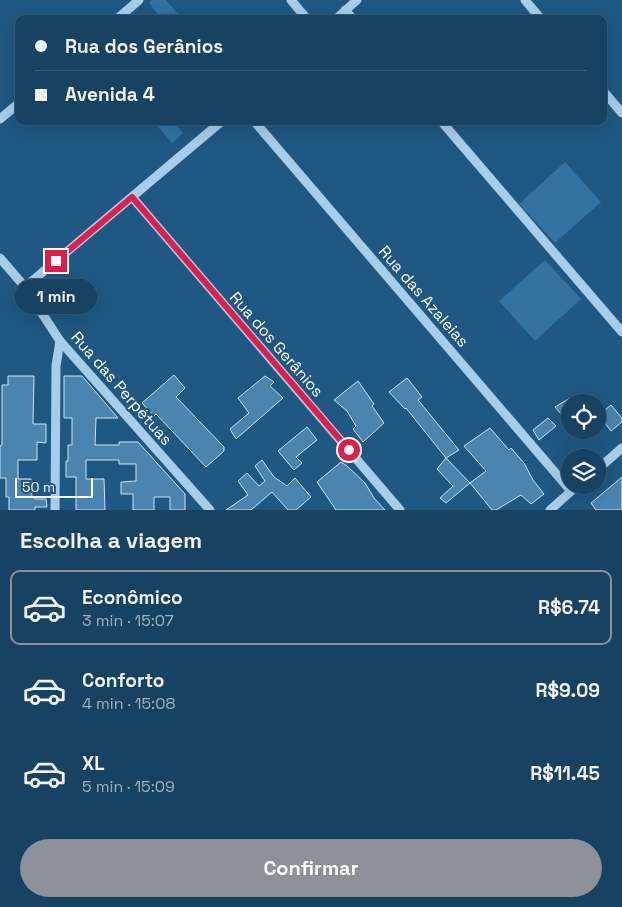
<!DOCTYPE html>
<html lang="pt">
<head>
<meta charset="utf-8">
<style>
	:root { --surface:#174262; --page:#244d6b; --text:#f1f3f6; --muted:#9eb0be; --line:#365b77; --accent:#8c9099 }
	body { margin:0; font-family:"Space Grotesk",sans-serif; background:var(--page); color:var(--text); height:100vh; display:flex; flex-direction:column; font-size:19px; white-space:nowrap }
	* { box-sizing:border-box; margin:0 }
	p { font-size:16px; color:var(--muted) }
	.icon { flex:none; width:28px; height:28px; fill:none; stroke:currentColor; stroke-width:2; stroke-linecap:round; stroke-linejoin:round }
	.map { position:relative; height:510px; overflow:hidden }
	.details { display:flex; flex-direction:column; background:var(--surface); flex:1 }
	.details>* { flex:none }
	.banner { position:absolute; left:15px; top:15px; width:592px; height:110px; border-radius:10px; box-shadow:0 5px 20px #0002,0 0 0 1px var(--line); display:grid; align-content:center; height:110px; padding:0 20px; background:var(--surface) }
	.fabs { position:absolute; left:561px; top:394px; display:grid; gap:10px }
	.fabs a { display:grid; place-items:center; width:45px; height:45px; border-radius:50%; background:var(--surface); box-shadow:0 5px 20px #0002,0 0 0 1px var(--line); font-size:25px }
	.scale { position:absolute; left:15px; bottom:12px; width:78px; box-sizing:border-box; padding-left:5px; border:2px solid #fff; border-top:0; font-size:14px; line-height:18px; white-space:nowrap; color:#fff; -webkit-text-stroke:4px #1f5883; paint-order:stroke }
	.end { position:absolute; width:22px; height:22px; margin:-11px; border:6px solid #e11d48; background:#fff; box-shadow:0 0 0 2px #fff }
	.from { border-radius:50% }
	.bubble { position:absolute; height:35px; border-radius:18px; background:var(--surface); box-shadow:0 5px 20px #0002,0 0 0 1px var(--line); font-size:16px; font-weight:800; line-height:35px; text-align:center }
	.banner b { display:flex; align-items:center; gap:18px; height:48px; font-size:19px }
	.banner b+b { border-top:1px solid var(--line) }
	.banner i { width:12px; height:12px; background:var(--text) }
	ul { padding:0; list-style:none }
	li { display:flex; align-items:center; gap:15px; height:75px; margin:0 10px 8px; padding:0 10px; border:2px solid transparent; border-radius:10px }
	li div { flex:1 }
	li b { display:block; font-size:19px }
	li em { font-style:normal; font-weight:800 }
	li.current { border-color:var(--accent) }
	li>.icon { width:45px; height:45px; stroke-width:1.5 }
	h2 { padding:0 20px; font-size:22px; line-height:60px }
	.primary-button { display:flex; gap:10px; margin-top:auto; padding:10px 20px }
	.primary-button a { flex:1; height:58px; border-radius:30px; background:var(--accent); color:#fff; font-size:20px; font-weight:800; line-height:58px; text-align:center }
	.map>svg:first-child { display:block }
	.green { fill:#3372a1 }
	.building { fill:#4b84ae; stroke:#cae4f7 }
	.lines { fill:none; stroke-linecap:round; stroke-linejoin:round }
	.minor { stroke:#a6cde9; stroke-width:9 }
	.route { stroke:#e11d48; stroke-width:6 }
	.labels { text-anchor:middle; stroke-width:4; stroke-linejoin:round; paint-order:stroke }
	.street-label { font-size:16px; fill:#fff; stroke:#1f5883 }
</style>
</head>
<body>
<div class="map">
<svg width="622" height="510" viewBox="0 0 622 510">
	<rect width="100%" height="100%" fill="#1f5883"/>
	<!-- green -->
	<g class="green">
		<path d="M 152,0 L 166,0 L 182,19 L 162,19 L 149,3 Z"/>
		<path d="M 153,121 L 173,121 L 183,133 L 172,143 Z"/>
		<path d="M 565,162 L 601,202 L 555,243 L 519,204 Z"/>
		<path d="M 545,260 L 581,299 L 535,341 L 499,301 Z"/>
	</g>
	<!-- building -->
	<g class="building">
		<path d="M 174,375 L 185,388 L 176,397 L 224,447 L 224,451 L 206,467 L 156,414 L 154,416 L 142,403 Z"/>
		<path d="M 8,376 L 34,376 L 33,424 L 46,424 L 46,443 L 37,442 L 37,460 L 18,460 L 18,479 L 31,479 L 32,497 L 35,497 L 35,499 L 46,499 L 47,507 L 35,507 L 35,510 L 9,510 L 9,497 L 6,497 L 6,478 L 0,478 L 0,446 L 2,445 L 2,385 L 8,385 Z"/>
		<path d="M 64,376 L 82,376 L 118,418 L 96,418 L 95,445 L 119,445 L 119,442 L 138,442 L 185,494 L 185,510 L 170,510 L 170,497 L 154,497 L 154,510 L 133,510 L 133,494 L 121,494 L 121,482 L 136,481 L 136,464 L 119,464 L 119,460 L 86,460 L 86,479 L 104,479 L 105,510 L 76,510 L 76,477 L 66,477 L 66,461 L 68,461 L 68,445 L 72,445 L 72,418 L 64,418 Z"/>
		<path d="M 265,376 L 274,382 L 270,386 L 283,398 L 236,439 L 230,429 L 249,413 L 238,398 Z"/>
		<path d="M 407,378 L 422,397 L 418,400 L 459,450 L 446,458 L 406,408 L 405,409 L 389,392 Z"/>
		<path d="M 358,381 L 374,404 L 372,406 L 384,423 L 363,442 L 353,429 L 356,426 L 347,411 L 334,400 Z"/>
		<path d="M 570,398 L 570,409 L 562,415 L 555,407 Z"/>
		<path d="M 611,405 L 622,418 L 622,422 L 611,431 L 599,415 Z"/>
		<path d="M 548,418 L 556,426 L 539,440 L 533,430 Z"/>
		<path d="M 307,427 L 317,440 L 296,457 L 302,463 L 294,470 L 278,451 Z"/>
		<path d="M 490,428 L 509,450 L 511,448 L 524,463 L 533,480 L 544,494 L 531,504 L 521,495 L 496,510 L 492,510 L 470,483 L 486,471 L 464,446 Z"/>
		<path d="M 446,458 L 470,483 L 446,503 L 440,498 L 453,486 L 437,469 Z"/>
		<path d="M 262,460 L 274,477 L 287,486 L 295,478 L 311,497 L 296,510 L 288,510 L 272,492 L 251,510 L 226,510 L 248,495 L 238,481 L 247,473 L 259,486 L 265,481 L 255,466 Z"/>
		<path d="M 341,462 L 347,466 L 365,483 L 374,498 L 385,510 L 336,510 L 317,482 Z"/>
		<path d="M 622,477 L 622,510 L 596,510 L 591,503 Z"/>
	</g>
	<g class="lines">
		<!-- minor -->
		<g class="minor">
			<path d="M 291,0 L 307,19"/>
			<path d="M 525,0 L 541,19"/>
			<path d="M 345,10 L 353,19"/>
			<path d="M 117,19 L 139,0"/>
			<path d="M 336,19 L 357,0"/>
			<path d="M 604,92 L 622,113"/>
			<path d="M 0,119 L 19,103"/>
			<path d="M 254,121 L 571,491"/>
			<path d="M 441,121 L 622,332"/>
			<path d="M 132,197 L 400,510"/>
			<path d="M 0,258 L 25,287 L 60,341 L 210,510"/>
			<path d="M 25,287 L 222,121"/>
			<path d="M 598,469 L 622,448"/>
			<path d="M 55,510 L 56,366 L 60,341"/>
			<path d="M 550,510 L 578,485"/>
		</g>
	</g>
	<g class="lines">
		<!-- route -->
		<path class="route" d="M 56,261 L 132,197 L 349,450"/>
	</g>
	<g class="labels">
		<!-- street labels -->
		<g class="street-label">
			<text transform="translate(424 296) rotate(49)" y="6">Rua das Azaleias</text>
			<text transform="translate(277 344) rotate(49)" y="6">Rua dos Gerânios</text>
			<text transform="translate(122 388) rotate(49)" y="6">Rua das Perpétuas</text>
		</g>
	</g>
</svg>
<div class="fabs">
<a><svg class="icon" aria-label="locate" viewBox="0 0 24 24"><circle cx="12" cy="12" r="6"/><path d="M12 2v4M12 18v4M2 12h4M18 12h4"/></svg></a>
<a><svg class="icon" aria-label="layers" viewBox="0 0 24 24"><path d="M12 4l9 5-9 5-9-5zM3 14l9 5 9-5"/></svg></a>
</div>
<div class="scale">50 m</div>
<i class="end from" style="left:349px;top:450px"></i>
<i class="end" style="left:56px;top:261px"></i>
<div class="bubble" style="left:15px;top:279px;width:82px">1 min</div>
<div class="banner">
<b><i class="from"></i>Rua dos Gerânios</b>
<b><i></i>Avenida 4</b>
</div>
</div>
<section class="details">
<h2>Escolha a viagem</h2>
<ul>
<li class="current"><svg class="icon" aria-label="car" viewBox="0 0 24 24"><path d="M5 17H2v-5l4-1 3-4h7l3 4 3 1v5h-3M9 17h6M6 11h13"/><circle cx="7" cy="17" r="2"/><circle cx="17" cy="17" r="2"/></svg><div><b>Econômico</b><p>3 min · 15:07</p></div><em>R$6.74</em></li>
<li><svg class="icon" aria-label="car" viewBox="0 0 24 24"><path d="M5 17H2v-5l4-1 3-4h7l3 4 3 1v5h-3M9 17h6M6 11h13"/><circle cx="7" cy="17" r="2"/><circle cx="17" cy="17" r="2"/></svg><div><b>Conforto</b><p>4 min · 15:08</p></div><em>R$9.09</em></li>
<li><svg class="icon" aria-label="car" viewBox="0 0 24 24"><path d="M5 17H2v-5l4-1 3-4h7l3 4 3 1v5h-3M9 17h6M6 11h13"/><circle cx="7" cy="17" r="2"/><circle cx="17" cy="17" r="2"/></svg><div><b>XL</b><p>5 min · 15:09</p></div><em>R$11.45</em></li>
</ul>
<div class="primary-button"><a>Confirmar</a></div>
</section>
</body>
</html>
